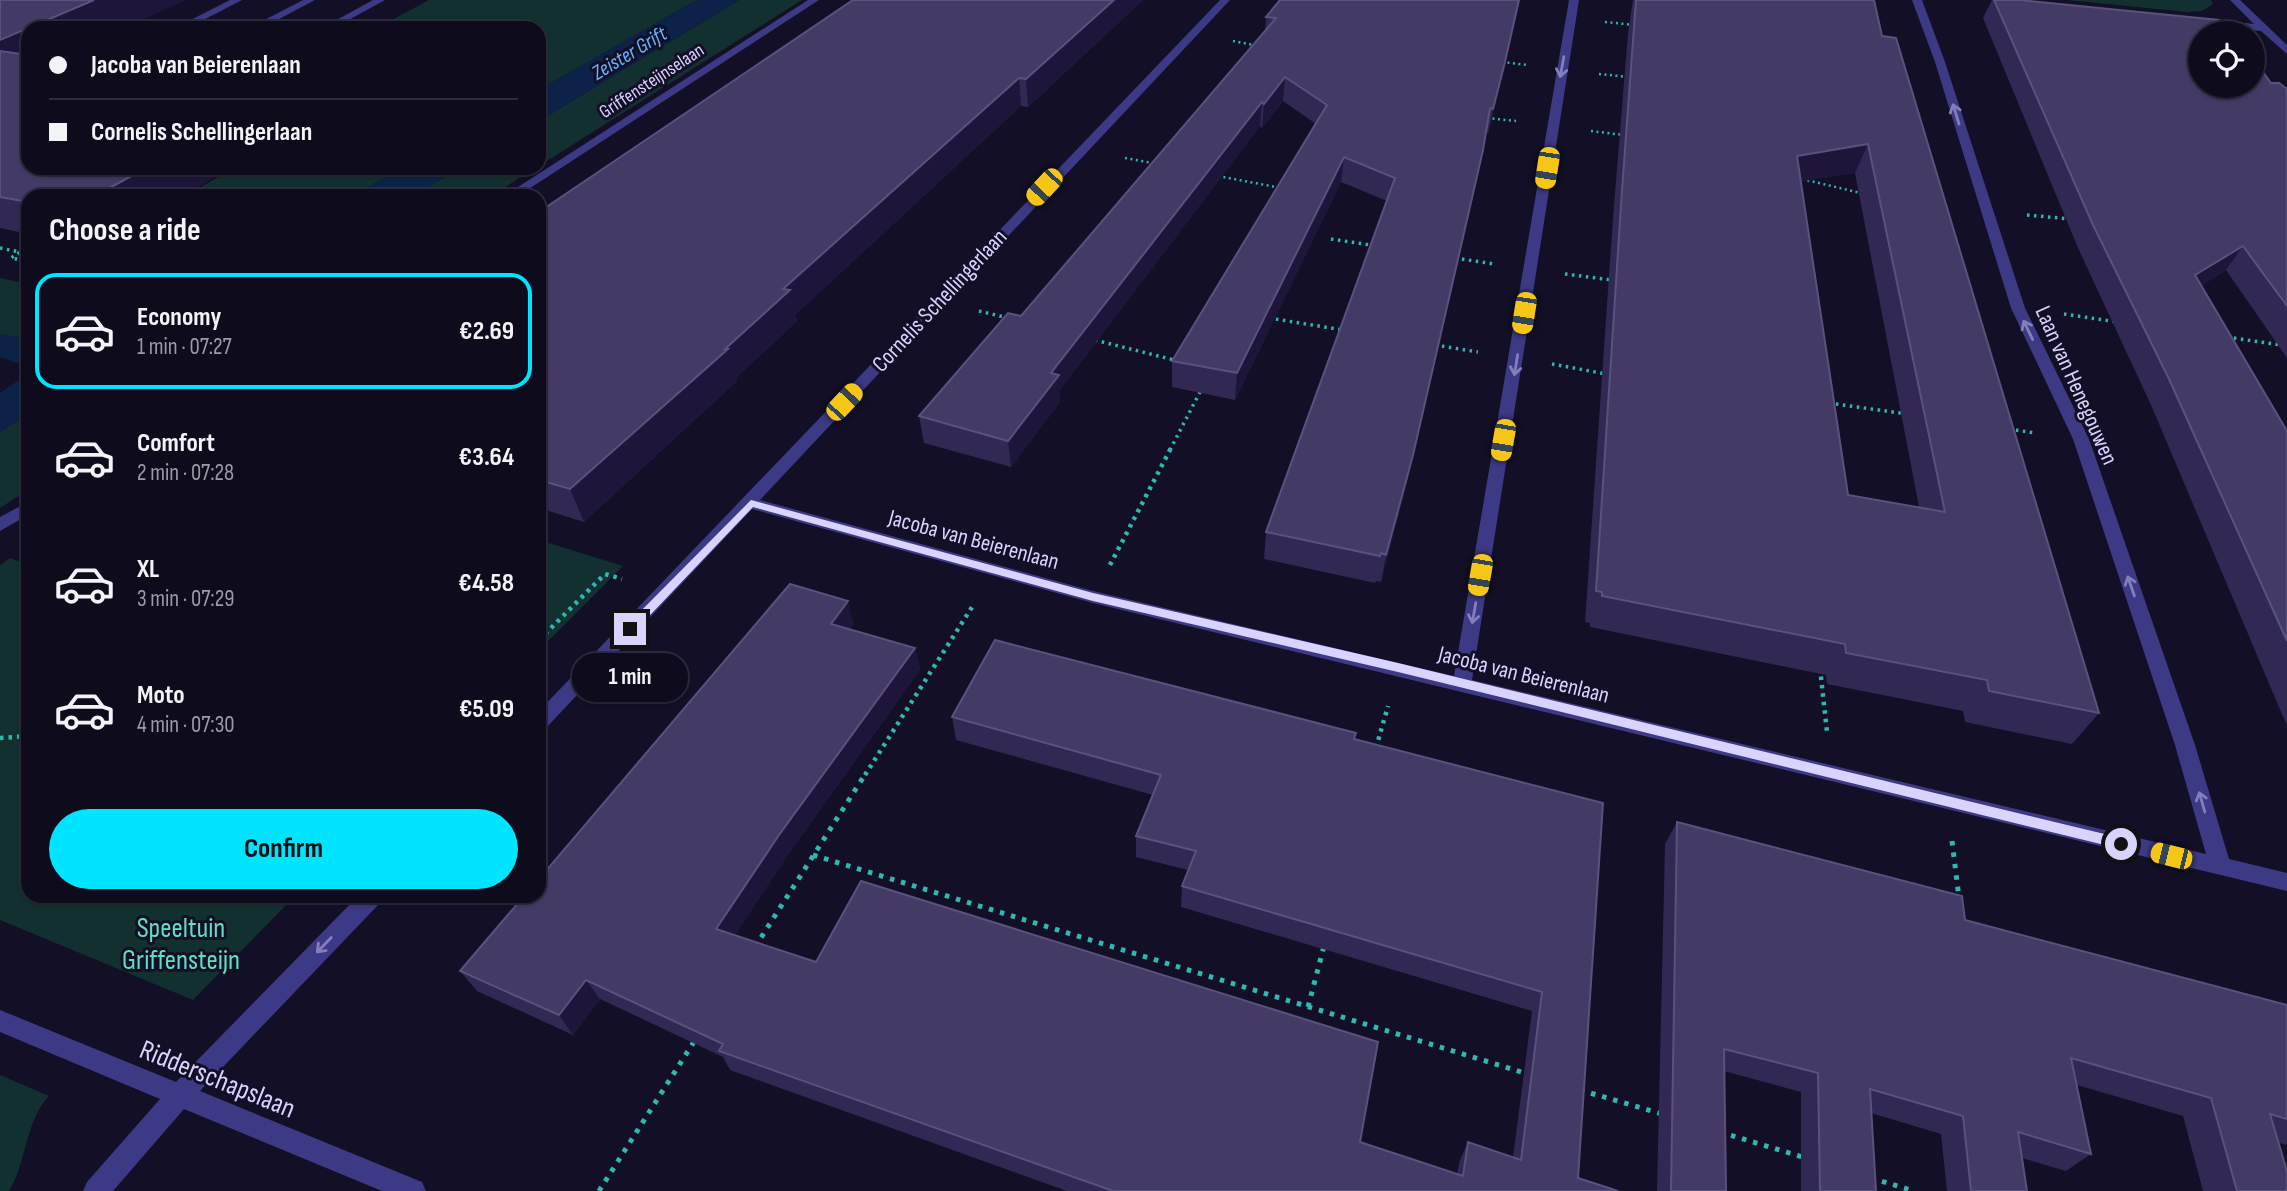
<!DOCTYPE html>
<html lang="en">
<head>
<meta charset="utf-8">
<style>
	:root { --surface:#0e0b1c; --page:#171425; --text:#f1f3f6; --muted:#9b9ba3; --line:#2e2b3b; --accent:#00e5ff }
	body { margin:0; font-family:"Sofia Sans Condensed",sans-serif; background:var(--page); color:var(--text); height:100vh; display:flex; flex-direction:column; font-size:26px; white-space:nowrap }
	* { box-sizing:border-box; margin:0 }
	p { font-size:23px; color:var(--muted) }
	.icon { flex:none; width:38px; height:38px; fill:none; stroke:currentColor; stroke-width:2; stroke-linecap:round; stroke-linejoin:round }
	.map { position:relative; flex:1; overflow:hidden }
	.side { position:absolute; left:21px; top:189px; width:525px; height:714px; display:flex; flex-direction:column; background:var(--surface); border-radius:21px; box-shadow:0 2px 5px #0004,0 0 0 2px var(--line) }
	.side>* { flex:none }
	.hud { position:absolute; left:21px; top:21px; width:525px; height:154px; border-radius:21px; box-shadow:0 2px 5px #0004,0 0 0 2px var(--line); display:grid; align-content:center; height:154px; padding:0 28px; background:var(--surface) }
	.controls { position:absolute; left:2188px; top:21px; display:grid; gap:14px }
	.controls a { display:grid; place-items:center; width:77px; height:77px; border-radius:50%; background:var(--surface); box-shadow:0 2px 5px #0004,0 0 0 2px var(--line); font-size:35px }
	.end { position:absolute; width:32px; height:32px; margin:-16px; border:9px solid #d9d4ff; background:#111; box-shadow:0 0 0 4px #111 }
	.from { border-radius:50% }
	.bubble { position:absolute; height:49px; border-radius:24px; background:var(--surface); box-shadow:0 2px 5px #0004,0 0 0 2px var(--line); font-size:23px; font-weight:700; line-height:49px; text-align:center }
	.car { position:absolute; width:21px; height:42px; margin:-21px -10px; border-radius:9px; box-shadow:0 0 5px 2px #0007; background:linear-gradient(#f5c518 24%,#345 0 40%,#f5c518 0 76%,#345 0 86%,#f5c518 0) }
	.hud b { display:flex; align-items:center; gap:24px; height:66px; font-size:26px }
	.hud b+b { border-top:2px solid var(--line) }
	.hud i { width:18px; height:18px; background:var(--text) }
	ul { padding:0; list-style:none }
	li { display:flex; align-items:center; gap:21px; height:116px; margin:0 14px 10px; padding:0 14px; border:4px solid transparent; border-radius:21px }
	li div { flex:1 }
	li b { display:block; font-size:26px }
	li em { font-style:normal; font-weight:700 }
	li.current { border-color:var(--accent) }
	li>.icon { width:63px; height:63px; stroke-width:1.5 }
	h2 { padding:0 28px; font-size:32px; line-height:84px }
	.cta { display:flex; gap:14px; margin-top:auto; padding:14px 28px }
	.cta a { flex:1; height:80px; border-radius:42px; background:var(--accent); color:#111; font-size:28px; font-weight:700; line-height:80px; text-align:center }
	.map>svg:first-child { display:block }
	.green { fill:#12302f }
	.water { fill:#0c2248 }
	.lines { fill:none; stroke-linecap:round; stroke-linejoin:round }
	.path-far3 { stroke:#2fb8b0; stroke-width:2.5; stroke-dasharray:2 3.5; stroke-linecap:butt }
	.path-far2 { stroke:#2fb8b0; stroke-width:3.5; stroke-dasharray:2.5 4.5; stroke-linecap:butt }
	.path-far1 { stroke:#2fb8b0; stroke-width:4.5; stroke-dasharray:3.5 5; stroke-linecap:butt }
	.path { stroke:#2fb8b0; stroke-width:5; stroke-dasharray:4.5 7; stroke-linecap:butt }
	.service { fill:#3d3a85; fill-rule:evenodd }
	.minor { fill:#3d3a85; fill-rule:evenodd }
	.wall { fill:#312854; fill-rule:evenodd }
	.shaded-wall { fill:#1d163a }
	.building { fill:#433a66; stroke:#5a527e; stroke-width:2; fill-rule:evenodd }
	.oneway { stroke:#837fbc }
	.route { fill:#d9d4ff }
	.labels { text-anchor:middle; stroke-width:6; stroke-linejoin:round; paint-order:stroke }
	.far-street-label { font-size:19px; fill:#d9d4ff; stroke:#130f26 }
	.far-water-label { font-size:21px; font-style:italic; fill:#62b6ff; stroke:#130f26 }
	.street-label { font-size:23px; fill:#d9d4ff; stroke:#130f26 }
	.near-park-label { font-size:28px; fill:#5fe0c0; stroke:#130f26 }
	.near-street-label { font-size:28px; fill:#d9d4ff; stroke:#130f26 }
</style>
</head>
<body>
<div class="map">
<svg width="2287" height="1191" viewBox="0 0 2287 1191">
	<rect width="100%" height="100%" fill="#130f26"/>
	<!-- green -->
	<g class="green">
		<path d="M 429,0 L 697,0 L 539,90 L 539,28 L 377,28 Z"/>
		<path d="M 739,0 L 802,0 L 539,166 L 539,121 Z"/>
		<path d="M 2067,0 L 2211,0 L 2213,4 L 2202,11 L 2187,12 Z"/>
		<path d="M 233,168 L 402,168 L 352,196 L 186,196 Z"/>
		<path d="M 460,168 L 535,168 L 491,196 L 412,196 Z"/>
		<path d="M 0,278 L 28,284 L 28,340 L 0,334 Z"/>
		<path d="M 28,414 L 28,490 L 0,508 L 0,432 Z"/>
		<path d="M 539,540 L 623,566 L 539,650 Z"/>
		<path d="M 10,558 L 28,565 L 28,896 L 295,896 L 193,1000 L 0,920 L 0,565 Z"/>
		<path d="M 0,1075 L 49,1096 C 25,1121 27,1162 9,1191 L 0,1191 Z"/>
	</g>
	<!-- water -->
	<g class="water">
		<path d="M 697,0 L 739,0 L 539,121 L 539,90 Z"/>
		<path d="M 402,168 L 460,168 L 412,196 L 352,196 Z"/>
		<path d="M 0,334 L 28,340 L 28,367 L 0,357 Z"/>
		<path d="M 28,374 L 28,414 L 0,432 L 0,393 Z"/>
	</g>
	<g class="lines">
		<!-- path-far3 -->
		<g class="path-far3">
			<path d="M 1605,22 L 1635,25"/>
			<path d="M 1233,41 L 1259,46"/>
			<path d="M 1502,62 L 1528,65"/>
			<path d="M 1599,74 L 1629,77"/>
			<path d="M 1487,118 L 1516,121"/>
			<path d="M 1591,131 L 1624,135"/>
			<path d="M 1125,158 L 1158,164"/>
			<path d="M 1218,176 L 1281,188"/>
			<path d="M 1802,179 L 1865,194"/>
		</g>
		<!-- path-far2 -->
		<g class="path-far2">
			<path d="M 2027,215 L 2070,219"/>
			<path d="M 1331,239 L 1377,246"/>
			<path d="M 0,248 L 20,252 L 11,258 L 28,261"/>
			<path d="M 1455,258 L 1494,264"/>
			<path d="M 1565,274 L 1612,280"/>
			<path d="M 979,311 L 1008,318"/>
			<path d="M 2064,314 L 2117,322"/>
			<path d="M 1269,318 L 1343,330"/>
			<path d="M 2227,337 L 2287,346"/>
			<path d="M 1095,340 L 1178,361"/>
			<path d="M 1435,345 L 1478,352"/>
			<path d="M 1552,364 L 1606,374"/>
			<path d="M 1829,403 L 1907,414"/>
			<path d="M 2009,429 L 2035,433"/>
			<path d="M 1170,450 L 1201,390"/>
		</g>
		<!-- path-far1 -->
		<g class="path-far1">
			<path d="M 1110,565 L 1171,448"/>
			<path d="M 539,640 L 605,574 L 622,579"/>
			<path d="M 1820,668 L 1827,732"/>
			<path d="M 0,738 L 28,736"/>
			<path d="M 1376,748 L 1388,706"/>
			<path d="M 865,775 L 974,604"/>
		</g>
		<!-- path -->
		<g class="path">
			<path d="M 1952,841 L 1959,898"/>
			<path d="M 813,855 L 1528,1074"/>
			<path d="M 755,947 L 866,773"/>
			<path d="M 1308,1007 L 1324,946"/>
			<path d="M 1580,1090 L 1662,1114"/>
			<path d="M 1720,1132 L 1806,1158"/>
			<path d="M 1871,1178 L 1914,1191"/>
			<path d="M 599,1191 L 695,1040"/>
		</g>
		<!-- service -->
		<g class="service">
			<path d="M 230,0 L 242,0 L 188,28 L 175,28 Z"/>
			<path d="M 303,0 L 315,0 L 262,28 L 249,28 Z"/>
			<path d="M 373,0 L 385,0 L 334,28 L 322,28 Z"/>
		</g>
		<!-- minor -->
		<g class="minor">
			<path d="M 808,0 L 819,0 L 518,196 L 504,196 Z"/>
			<path d="M 1220,0 L 1230,0 L 760,500 L 1093,591 L 1454,676 L 1569,0 L 1579,0 L 1472,680 L 2206,854 L 2175,745 L 2073,439 L 2011,308 L 1935,62 L 1912,0 L 1922,0 L 1945,62 L 2025,308 L 2089,439 L 2195,745 L 2229,859 L 2287,873 L 2287,891 L 1093,603 L 752,509 L 546,728 L 539,731 L 539,711 Z"/>
			<path d="M 2230,0 L 2240,0 L 2287,45 L 2287,54 L 2261,31 L 2197,24 L 2192,21 L 2197,18 L 2254,24 Z"/>
			<path d="M 28,502 L 28,515 L 0,531 L 0,517 Z"/>
			<path d="M 358,896 L 383,896 L 380,903 L 200,1091 L 422,1182 L 426,1191 L 382,1191 L 184,1109 L 113,1191 L 83,1191 L 87,1182 L 160,1099 L 0,1032 L 0,1010 L 176,1082 Z"/>
		</g>
	</g>
	<!-- wall -->
	<g class="wall">
		<path d="M 0,0 L 185,0 L 123,28 L 28,28 L 28,168 L 230,168 L 182,196 L 28,196 L 28,234 L 0,228 Z"/>
		<path d="M 853,0 L 1143,0 L 1028,107 L 1021,106 L 795,315 L 797,321 L 736,378 L 737,381 L 584,522 L 539,508 L 539,212 Z"/>
		<path d="M 1280,0 L 1499,89 L 1488,133 L 1486,132 L 1478,175 L 1407,482 L 1381,582 L 1376,581 L 1375,583 L 1264,559 L 1266,532 L 1387,201 L 1341,182 L 1235,400 L 1172,387 L 1172,361 L 1316,124 L 1283,101 L 1262,128 L 1260,126 L 1059,391 L 1060,402 L 1011,467 L 924,443 L 919,416 L 1021,316 L 1265,31 L 1266,17 Z"/>
		<path d="M 1633,0 L 1874,0 L 1882,36 L 2099,713 L 2072,744 L 1965,722 L 1963,711 L 1827,684 L 1826,675 L 1590,627 L 1590,623 L 1585,622 L 1613,218 L 1628,33 ZM 1855,173 L 1919,507 L 1848,495 L 1801,181 Z"/>
		<path d="M 1992,0 L 2020,0 L 2223,33 L 2271,83 L 2287,89 L 2287,358 L 2226,270 L 2201,286 L 2287,431 L 2287,726 L 2151,405 L 2078,248 L 1983,18 Z"/>
		<path d="M 854,624 L 850,629 L 915,648 L 920,670 L 787,856 L 735,935 L 1457,1174 L 1460,1160 L 1468,1142 L 1513,1157 L 1532,1011 L 1181,907 L 1182,886 L 1188,870 L 1136,857 L 1136,836 L 1153,795 L 956,740 L 952,717 L 1355,739 L 1603,803 L 1578,1178 L 1618,1191 L 1067,1191 L 730,1070 L 723,1057 L 600,999 L 573,1035 L 477,991 L 460,971 Z"/>
		<path d="M 1677,822 L 1965,920 L 2287,1005 L 2287,1145 L 2279,1143 L 2287,1191 L 2203,1191 L 2183,1116 L 2077,1085 L 2091,1154 L 2066,1171 L 2022,1158 L 2027,1191 L 1947,1191 L 1941,1134 L 1871,1113 L 1876,1191 L 1801,1191 L 1801,1092 L 1724,1071 L 1726,1191 L 1657,1191 L 1665,844 Z"/>
	</g>
	<!-- shaded-wall -->
	<g class="shaded-wall">
		<path d="M 94,0 L 185,0 L 123,28 L 28,28 Z"/>
		<path d="M 1114,0 L 1143,0 L 1028,107 L 1026,79 Z"/>
		<path d="M 1519,0 L 1499,89 L 1488,133 L 1493,109 Z"/>
		<path d="M 28,28 L 28,71 L 0,76 L 0,40 Z"/>
		<path d="M 1285,77 L 1283,101 L 1262,128 L 1264,104 Z"/>
		<path d="M 1019,78 L 1021,106 L 795,315 L 797,321 L 736,378 L 737,381 L 584,522 L 570,489 L 725,349 L 783,289 Z"/>
		<path d="M 1262,102 L 1260,126 L 1059,391 L 1060,402 L 1011,467 L 1008,441 L 1051,373 Z"/>
		<path d="M 1868,144 L 1855,173 L 1786,184 L 1797,156 Z"/>
		<path d="M 1483,150 L 1407,482 L 1381,582 L 1386,555 Z"/>
		<path d="M 1344,157 L 1341,182 L 1235,400 L 1237,373 Z"/>
		<path d="M 146,168 L 230,168 L 182,196 L 95,196 Z"/>
		<path d="M 2243,246 L 2226,270 L 2179,300 L 2195,275 Z"/>
		<path d="M 848,601 L 854,624 L 837,647 L 831,624 Z"/>
		<path d="M 915,648 L 920,670 L 787,856 L 726,949 L 716,929 L 779,835 Z"/>
		<path d="M 586,980 L 600,999 L 573,1035 L 559,1015 Z"/>
	</g>
	<!-- building -->
	<g class="building">
		<path d="M 0,0 L 94,0 L 0,40 Z"/>
		<path d="M 853,0 L 1114,0 L 1026,79 L 1019,78 L 783,289 L 790,290 L 725,349 L 728,349 L 570,489 L 539,480 L 539,212 Z"/>
		<path d="M 1280,0 L 1519,0 L 1504,66 L 1493,109 L 1490,108 L 1483,150 L 1413,455 L 1386,555 L 1381,553 L 1380,556 L 1266,532 L 1395,178 L 1344,157 L 1237,373 L 1172,361 L 1327,105 L 1285,77 L 1264,104 L 1262,102 L 1051,373 L 1059,375 L 1008,441 L 919,416 L 1008,313 L 1021,316 L 1276,18 L 1266,17 Z"/>
		<path d="M 1636,0 L 1874,0 L 1882,36 L 1896,38 L 2099,713 L 1989,691 L 1987,680 L 1846,653 L 1845,644 L 1602,596 L 1602,592 L 1596,591 L 1622,190 ZM 1868,144 L 1945,512 L 1848,495 L 1797,156 Z"/>
		<path d="M 1994,0 L 2020,0 L 2219,20 L 2223,33 L 2230,33 L 2200,33 L 2200,86 L 2252,86 L 2252,57 L 2271,83 L 2279,83 L 2287,89 L 2287,306 L 2243,246 L 2195,275 L 2287,431 L 2287,641 L 2169,379 L 2093,225 Z"/>
		<path d="M 0,51 L 28,55 L 28,168 L 146,168 L 95,196 L 28,196 L 28,202 L 0,197 Z"/>
		<path d="M 790,584 L 848,601 L 831,624 L 915,648 L 779,835 L 716,929 L 816,962 L 861,881 L 1378,1042 L 1360,1142 L 1463,1176 L 1468,1142 L 1521,1160 L 1542,992 L 1182,886 L 1196,851 L 1136,836 L 1161,775 L 952,717 L 995,640 L 1356,733 L 1354,739 L 1603,803 L 1578,1178 L 1618,1191 L 1113,1191 L 719,1051 L 723,1044 L 586,980 L 559,1015 L 460,971 L 524,896 L 539,896 L 539,879 Z"/>
		<path d="M 1677,822 L 1962,896 L 1965,920 L 2287,1005 L 2287,1119 L 2270,1114 L 2287,1171 L 2287,1191 L 2237,1191 L 2211,1098 L 2071,1058 L 2091,1154 L 2018,1132 L 2027,1191 L 1971,1191 L 1963,1116 L 1870,1089 L 1876,1191 L 1820,1191 L 1818,1073 L 1724,1049 L 1726,1191 L 1671,1191 Z"/>
	</g>
	<!-- one-way arrows -->
	<defs><path id="oneway-shaft" d="M-6 0H5M1.5-3L5.5 0L1.5 3" fill="none" stroke-width="1.6" stroke-linecap="round" stroke-linejoin="round" transform="scale(1.75)"/></defs>
	<g class="oneway">
		<use href="#oneway-shaft" transform="translate(1562 67) rotate(100)"/>
		<use href="#oneway-shaft" transform="translate(1956 114) rotate(-107)"/>
		<use href="#oneway-shaft" transform="translate(2028 330) rotate(-116)"/>
		<use href="#oneway-shaft" transform="translate(1516 365) rotate(99)"/>
		<use href="#oneway-shaft" transform="translate(2131 586) rotate(-109)"/>
		<use href="#oneway-shaft" transform="translate(1474 613) rotate(100)"/>
		<use href="#oneway-shaft" transform="translate(2202 802) rotate(-106)"/>
		<use href="#oneway-shaft" transform="translate(324 945) rotate(134)"/>
	</g>
	<!-- route -->
	<path class="route" d="M 751,500 L 1093,593 L 1398,663 L 2121,838 L 2128,844 L 2121,849 L 1398,672 L 1093,601 L 753,507 L 634,632 L 626,632 L 626,626 Z"/>
	<g class="labels">
		<!-- far-street labels -->
		<g class="far-street-label">
			<text transform="translate(651 80) rotate(-33)" y="7">Griffensteijnselaan</text>
		</g>
		<!-- far-water labels -->
		<g class="far-water-label">
			<text transform="translate(629 53) rotate(-31)" y="7">Zeister Grift</text>
		</g>
		<!-- street labels -->
		<g class="street-label">
			<text transform="translate(939 300) rotate(-47)" y="8">Cornelis Schellingerlaan</text>
			<text transform="translate(2077 385) rotate(66)" y="8">Laan van Henegouwen</text>
			<text transform="translate(974 539) rotate(15)" y="8">Jacoba van Beierenlaan</text>
			<text transform="translate(1524 674) rotate(14)" y="8">Jacoba van Beierenlaan</text>
		</g>
		<!-- near-park labels -->
		<g class="near-park-label">
			<text x="181" y="937">Speeltuin<tspan x="181" dy="32">Griffensteijn</tspan></text>
		</g>
		<!-- near-street labels -->
		<g class="near-street-label">
			<text transform="translate(218 1078) rotate(22)" y="10">Ridderschapslaan</text>
		</g>
	</g>
</svg>
<div class="controls">
<a><svg class="icon" aria-label="locate" viewBox="0 0 24 24"><circle cx="12" cy="12" r="6"/><path d="M12 2v4M12 18v4M2 12h4M18 12h4"/></svg></a>
</div>
<i class="end from" style="left:2121px;top:844px"></i>
<i class="end" style="left:630px;top:629px"></i>
<div class="bubble" style="left:572px;top:653px;width:116px">1 min</div>
<i class="car" style="left:1547px;top:168px;rotate:189deg"></i>
<i class="car" style="left:1044px;top:187px;rotate:223deg"></i>
<i class="car" style="left:1524px;top:313px;rotate:189deg"></i>
<i class="car" style="left:844px;top:402px;rotate:43deg"></i>
<i class="car" style="left:1503px;top:440px;rotate:190deg"></i>
<i class="car" style="left:1480px;top:575px;rotate:190deg"></i>
<i class="car" style="left:2171px;top:856px;rotate:284deg"></i>
<div class="hud">
<b><i class="from"></i>Jacoba van Beierenlaan</b>
<b><i></i>Cornelis Schellingerlaan</b>
</div>
<section class="side">
<h2>Choose a ride</h2>
<ul>
<li class="current"><svg class="icon" aria-label="car" viewBox="0 0 24 24"><path d="M5 17H2v-5l4-1 3-4h7l3 4 3 1v5h-3M9 17h6M6 11h13"/><circle cx="7" cy="17" r="2"/><circle cx="17" cy="17" r="2"/></svg><div><b>Economy</b><p>1 min · 07:27</p></div><em>€2.69</em></li>
<li><svg class="icon" aria-label="car" viewBox="0 0 24 24"><path d="M5 17H2v-5l4-1 3-4h7l3 4 3 1v5h-3M9 17h6M6 11h13"/><circle cx="7" cy="17" r="2"/><circle cx="17" cy="17" r="2"/></svg><div><b>Comfort</b><p>2 min · 07:28</p></div><em>€3.64</em></li>
<li><svg class="icon" aria-label="car" viewBox="0 0 24 24"><path d="M5 17H2v-5l4-1 3-4h7l3 4 3 1v5h-3M9 17h6M6 11h13"/><circle cx="7" cy="17" r="2"/><circle cx="17" cy="17" r="2"/></svg><div><b>XL</b><p>3 min · 07:29</p></div><em>€4.58</em></li>
<li><svg class="icon" aria-label="car" viewBox="0 0 24 24"><path d="M5 17H2v-5l4-1 3-4h7l3 4 3 1v5h-3M9 17h6M6 11h13"/><circle cx="7" cy="17" r="2"/><circle cx="17" cy="17" r="2"/></svg><div><b>Moto</b><p>4 min · 07:30</p></div><em>€5.09</em></li>
</ul>
<div class="cta"><a>Confirm</a></div>
</section>
</div>
</body>
</html>
